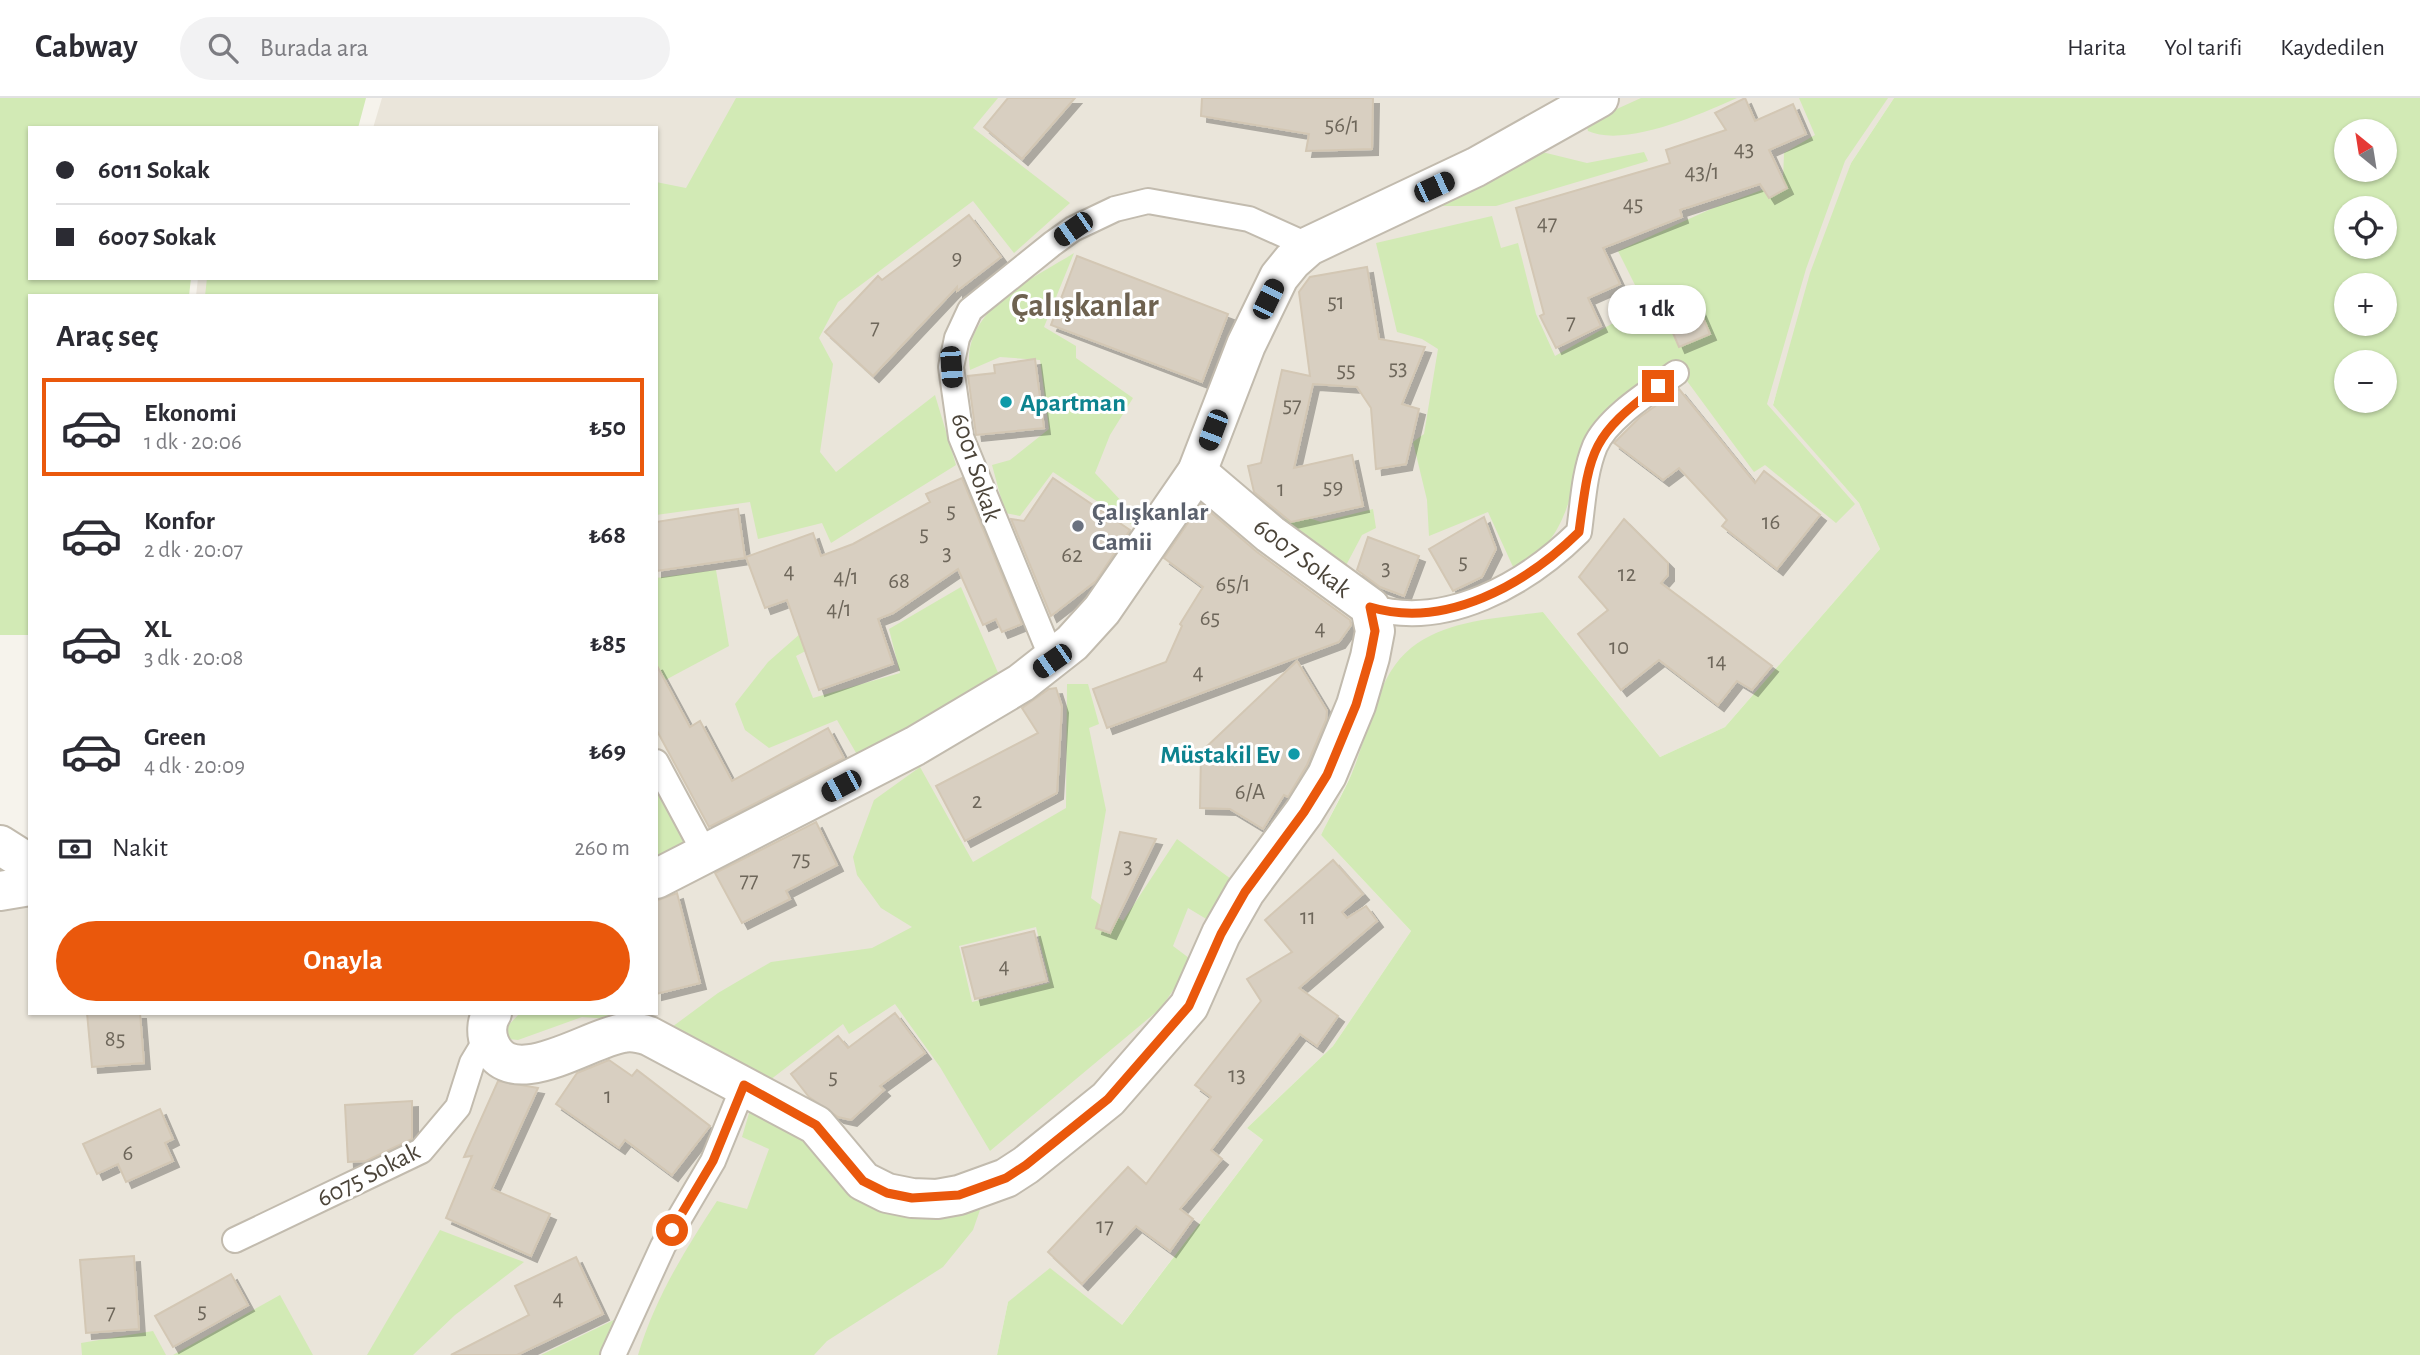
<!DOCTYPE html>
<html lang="tr">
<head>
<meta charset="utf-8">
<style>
	:root { --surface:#fff; --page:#f2f2f3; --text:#2b2b33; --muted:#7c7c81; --line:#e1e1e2; --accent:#ea580c }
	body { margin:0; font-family:"Alegreya Sans",sans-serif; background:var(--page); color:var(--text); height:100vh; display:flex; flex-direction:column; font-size:26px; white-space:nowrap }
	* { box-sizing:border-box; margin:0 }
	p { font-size:23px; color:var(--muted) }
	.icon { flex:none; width:38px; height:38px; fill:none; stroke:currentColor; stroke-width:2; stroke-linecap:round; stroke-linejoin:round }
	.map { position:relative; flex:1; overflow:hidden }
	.details { position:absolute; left:28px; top:196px; width:630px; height:721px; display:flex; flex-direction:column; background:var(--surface); border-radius:0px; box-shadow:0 2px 5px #0004 }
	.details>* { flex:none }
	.hud { position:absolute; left:28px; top:28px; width:630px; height:154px; border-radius:0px; box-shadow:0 2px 5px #0004; display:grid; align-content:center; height:154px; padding:0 28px; background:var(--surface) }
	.needle { width:46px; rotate:330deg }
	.buttons { position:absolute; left:2334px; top:21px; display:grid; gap:14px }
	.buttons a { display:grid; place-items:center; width:63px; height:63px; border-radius:50%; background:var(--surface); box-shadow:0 2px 5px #0004; font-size:35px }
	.end { position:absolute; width:32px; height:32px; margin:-16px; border:9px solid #ea580c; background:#fff; box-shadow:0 0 0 4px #fff }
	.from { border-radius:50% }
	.bubble { position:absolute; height:49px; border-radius:24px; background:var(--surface); box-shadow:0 2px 5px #0004; font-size:23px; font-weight:700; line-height:49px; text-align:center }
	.car { position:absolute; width:21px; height:42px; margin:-21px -10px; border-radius:9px; box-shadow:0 0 5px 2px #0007; background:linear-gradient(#222 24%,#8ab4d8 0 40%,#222 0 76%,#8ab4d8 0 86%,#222 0) }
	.hud b { display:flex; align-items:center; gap:24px; height:66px; font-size:26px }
	.hud b+b { border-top:2px solid var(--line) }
	.hud i { width:18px; height:18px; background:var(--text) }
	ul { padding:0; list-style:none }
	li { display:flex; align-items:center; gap:21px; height:98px; margin:0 14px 10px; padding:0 14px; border:4px solid transparent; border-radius:0px }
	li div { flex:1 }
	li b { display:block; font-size:26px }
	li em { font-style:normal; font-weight:700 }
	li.active { border-color:var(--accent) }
	li>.icon { width:63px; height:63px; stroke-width:1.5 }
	h2 { padding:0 28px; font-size:32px; line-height:84px }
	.pay { display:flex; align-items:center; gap:18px; height:77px; padding:0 28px; font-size:26px }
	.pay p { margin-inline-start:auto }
	.primary-button { display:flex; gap:14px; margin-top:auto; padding:14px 28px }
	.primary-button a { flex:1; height:80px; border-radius:42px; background:var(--accent); color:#fff; font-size:28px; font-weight:700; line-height:80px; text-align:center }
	header { display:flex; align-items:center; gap:42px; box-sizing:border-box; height:98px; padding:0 35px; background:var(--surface); border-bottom:2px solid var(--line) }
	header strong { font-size:33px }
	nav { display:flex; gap:38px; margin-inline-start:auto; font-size:24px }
	.search { width:490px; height:63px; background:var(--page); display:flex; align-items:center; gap:18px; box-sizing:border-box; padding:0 24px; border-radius:38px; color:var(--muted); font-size:26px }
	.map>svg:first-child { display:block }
	.residential { fill:#eae5da }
	.green { fill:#d2eab5; fill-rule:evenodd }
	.building { fill:#d8cfc1; stroke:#d3c7b4; stroke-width:2; filter:url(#shadow) }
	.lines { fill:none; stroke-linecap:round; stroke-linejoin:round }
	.service-casing { stroke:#c2bbae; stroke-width:28 }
	.minor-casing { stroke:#c2bbae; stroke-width:42 }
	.tertiary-casing { stroke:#c2bbae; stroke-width:42 }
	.service { stroke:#fff; stroke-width:24 }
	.minor { stroke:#fff; stroke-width:38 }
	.tertiary { stroke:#fff; stroke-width:38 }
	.route { stroke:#ea580c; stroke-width:9 }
	.culture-dot { fill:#0f9aa8; stroke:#fff; stroke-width:2.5 }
	.worship-dot { fill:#6b7280; stroke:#fff; stroke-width:2.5 }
	.labels { text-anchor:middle; stroke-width:6; stroke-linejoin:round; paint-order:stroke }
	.number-label { font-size:23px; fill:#6e675b }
	.culture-label { font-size:26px; font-weight:bold; fill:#0d838f; stroke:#fff; text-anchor:start }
	.street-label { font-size:26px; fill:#4b4439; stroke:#fff }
	.worship-label { font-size:26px; font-weight:bold; fill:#5b616d; stroke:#fff; text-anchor:start }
	.district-label { font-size:33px; font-weight:bold; fill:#6e6250; stroke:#fff }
</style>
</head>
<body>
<header>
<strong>Cabway</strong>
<div class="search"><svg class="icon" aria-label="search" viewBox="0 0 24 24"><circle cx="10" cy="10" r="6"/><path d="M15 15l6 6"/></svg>Burada ara</div>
<nav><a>Harita</a><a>Yol tarifi</a><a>Kaydedilen</a></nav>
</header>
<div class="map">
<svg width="2420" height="1257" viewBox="0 0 2420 1257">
	<defs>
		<filter id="shadow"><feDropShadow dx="6" dy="6" stdDeviation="0" flood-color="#0004"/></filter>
	</defs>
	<rect width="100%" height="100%" fill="#f6f3ec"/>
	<!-- residential -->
	<path class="residential" d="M 382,0 L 1894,0 L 1851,65 L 1773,306 L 1859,405 L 1880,451 L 1725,629 L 1660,659 L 1543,514 L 1352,675 L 1321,737 L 1411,833 L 1333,948 L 1247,1030 L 1263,1042 L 1121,1228 L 1008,1204 L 997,1257 L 0,1257 L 0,726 L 30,749 L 30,915 L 656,915 L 656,198 L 196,198 L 198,180 L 656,180 L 656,30 L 373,30 Z"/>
	<!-- green -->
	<g class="green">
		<path d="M 0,0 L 366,0 L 358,30 L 30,30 L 30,180 L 191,180 L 189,198 L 30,198 L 28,537 L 0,537 Z"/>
		<path d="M 736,0 L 998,0 L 973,30 L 1070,105 L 1014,155 L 973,103 L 838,204 L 819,240 L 833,266 L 820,354 L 836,374 L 935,297 L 956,367 L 831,445 L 822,425 L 758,441 L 750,404 L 656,417 L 656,198 L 205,198 L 207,180 L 656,180 L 656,84 L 686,90 Z"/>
		<path d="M 1641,0 L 1737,0 C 1701,16 1625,50 1588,33 L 1586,25 Z"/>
		<path d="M 1799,0 L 1888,0 L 1845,63 L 1806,171 L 1767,306 L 1855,406 L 1836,425 L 1765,367 L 1754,374 L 1676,268 C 1662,275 1641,282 1628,293 C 1616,303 1599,325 1592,340 C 1566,391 1573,441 1514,471 L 1488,414 L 1429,438 L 1427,402 L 1413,344 L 1424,336 L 1438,251 L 1422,241 L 1397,234 L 1376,145 L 1492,118 L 1501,150 L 1518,145 L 1536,216 L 1555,258 L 1645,207 L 1618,153 L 1711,111 L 1783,84 L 1784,55 L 1815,37 Z"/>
		<path d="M 1894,0 L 2420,0 L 2420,1257 L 997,1257 L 1008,1204 L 1050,1170 L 1122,1227 L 1263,1042 L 1247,1030 L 1333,948 L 1411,833 L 1321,737 C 1331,716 1343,696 1352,675 C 1369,635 1376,578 1411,550 C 1447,521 1500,520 1543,514 L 1660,659 L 1725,629 L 1880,451 L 1859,405 L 1773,307 L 1810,175 L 1851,65 ZM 2347,33 L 2385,33 L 2385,72 L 2347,72 ZM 2347,110 L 2385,110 L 2385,149 L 2347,149 ZM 2347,187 L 2385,187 L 2385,226 L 2347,226 ZM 2347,264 L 2385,264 L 2385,303 L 2347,303 Z"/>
		<path d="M 1534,52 L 1587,65 L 1644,54 L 1648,63 L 1496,108 L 1433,108 Z"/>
		<path d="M 1074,155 L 1044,229 L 1076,248 L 1076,260 L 1133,300 L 1110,337 L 1095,375 L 1141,424 L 1137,430 L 1053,374 L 1020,418 L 1005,415 L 992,367 L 1010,362 L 1049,331 L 1040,262 L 1000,259 L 970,272 C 960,212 1033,181 1074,155 Z"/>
		<path d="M 1373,411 L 1376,430 L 1362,437 L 1342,475 L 1274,424 L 1300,417 L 1321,424 Z"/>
		<path d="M 716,472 L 729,548 L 656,587 L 656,480 Z"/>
		<path d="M 961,489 L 999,577 L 859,660 L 837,622 L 769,650 L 745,632 L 735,606 L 768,564 L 825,514 L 834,538 L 796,558 L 813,600 L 900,575 L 889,531 Z"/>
		<path d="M 1067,586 L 1088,586 L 1099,626 L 1089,630 L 1106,712 L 1091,800 L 1123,823 L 1177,741 L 1231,781 L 1213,825 L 1188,810 L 1173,848 L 1193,863 L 1161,910 L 990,1053 L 940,969 L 895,906 L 849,936 L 843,926 L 770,982 L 672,929 L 718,895 L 771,864 L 872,850 L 912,829 L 881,810 L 857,777 L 853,759 L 874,702 L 920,669 L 973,764 L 1066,710 ZM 1036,829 L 1050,885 L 972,904 L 959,848 Z"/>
		<path d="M 656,691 L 685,745 L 656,760 Z"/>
		<path d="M 520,915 L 636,915 L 638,923 L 582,919 L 518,942 L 509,941 L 503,933 Z"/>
		<path d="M 750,1012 L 800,1026 L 824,1054 L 981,1109 L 973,1132 L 943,1169 L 827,1243 L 814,1257 L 638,1257 C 655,1200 685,1152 717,1103 L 747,1111 L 769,1051 L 742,1039 Z"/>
		<path d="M 440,1132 L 524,1164 L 455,1217 L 413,1257 L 367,1257 Z"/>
		<path d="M 280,1197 L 313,1257 L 173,1257 Z"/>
		<path d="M 618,1220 L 603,1257 L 541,1257 Z"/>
		<path d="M 153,1233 L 166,1257 L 82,1257 L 81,1245 Z"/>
	</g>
	<!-- building -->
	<g class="building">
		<path d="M 1008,0 L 1075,0 L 1022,61 L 984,29 Z"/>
		<path d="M 1202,0 L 1373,0 L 1372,51 L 1306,53 L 1309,36 L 1201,18 Z"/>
		<path d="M 1745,0 L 1755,23 L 1793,6 L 1806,36 L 1769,52 L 1787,90 L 1769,100 L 1760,86 L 1680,112 L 1682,119 L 1603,150 L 1620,186 L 1588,200 L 1601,228 L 1556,250 L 1540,218 L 1544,216 L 1516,110 L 1670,65 L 1666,52 L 1726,32 L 1715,15 Z"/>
		<path d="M 969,117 L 1001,159 L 957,193 L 957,189 L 873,278 L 825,234 L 878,178 L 882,182 Z"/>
		<path d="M 1077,158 L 1228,216 L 1202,284 L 1051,227 Z"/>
		<path d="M 1367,169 L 1379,241 L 1425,249 L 1402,306 L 1419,311 L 1406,366 L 1376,371 L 1371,310 L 1357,289 L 1313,286 L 1294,370 L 1352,357 L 1363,408 L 1291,424 L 1254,394 L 1248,368 L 1261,365 L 1282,272 L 1310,278 L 1299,194 L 1310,179 Z"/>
		<path d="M 1697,206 L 1710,236 L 1679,249 L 1666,219 Z"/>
		<path d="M 1035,261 L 1044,330 L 976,337 L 968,278 L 995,275 L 994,267 Z"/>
		<path d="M 1679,291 L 1755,385 L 1764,373 L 1820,417 L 1777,471 L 1722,428 L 1727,422 L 1679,370 L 1663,382 L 1614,345 L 1640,319 Z"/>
		<path d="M 962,380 L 1022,526 L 1002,534 L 996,521 L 983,527 L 958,471 L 893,515 L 878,521 L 893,566 L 819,592 L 787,502 L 765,510 L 746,459 L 813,435 L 821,458 L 853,446 L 930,404 L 926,396 Z"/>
		<path d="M 1053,380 L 1130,432 L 1096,483 L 1051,518 L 1011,421 L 1024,423 Z"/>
		<path d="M 1201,406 L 1257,454 L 1350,522 L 1351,527 L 1339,544 L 1107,630 L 1093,591 L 1166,564 L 1182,528 L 1180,526 L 1203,489 L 1164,460 Z"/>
		<path d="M 738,411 L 745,460 L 656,473 L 656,424 Z"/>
		<path d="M 1484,419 L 1496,451 L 1482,479 L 1453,493 L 1429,451 Z"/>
		<path d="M 1624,421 L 1668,465 L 1668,477 L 1661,485 L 1772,568 L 1752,592 L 1737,583 L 1718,607 L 1659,562 L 1621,592 L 1578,536 L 1608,512 L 1579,479 Z"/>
		<path d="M 1368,439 L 1419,458 L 1404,498 L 1380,489 L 1357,472 Z"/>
		<path d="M 1297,563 L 1327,613 L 1326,622 L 1307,667 L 1288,699 L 1284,697 L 1263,731 L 1230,711 L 1200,710 L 1201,654 Z"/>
		<path d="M 656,566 L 690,629 L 700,623 L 732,683 L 828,630 L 844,660 L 709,729 L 656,631 Z"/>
		<path d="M 1056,590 L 1062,609 L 1057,695 L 965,743 L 936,688 L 1038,635 L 1022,610 L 1049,591 Z"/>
		<path d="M 816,724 L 837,767 L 786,793 L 790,801 L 742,825 L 715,775 Z"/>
		<path d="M 1120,734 L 1156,741 L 1110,835 L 1096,830 Z"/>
		<path d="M 1333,762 L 1363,796 L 1342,814 L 1347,820 L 1366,808 L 1377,823 L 1299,890 L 1338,918 L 1317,948 L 1300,936 L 1211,1052 L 1222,1061 L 1180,1111 L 1193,1121 L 1170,1153 L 1136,1128 L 1082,1186 L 1048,1154 L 1128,1069 L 1146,1086 L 1211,999 L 1195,987 L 1261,903 L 1247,881 L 1292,854 L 1265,822 Z"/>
		<path d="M 677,795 L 700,885 L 656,896 L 656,803 Z"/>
		<path d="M 1034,833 L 1047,883 L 975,901 L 962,850 Z"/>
		<path d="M 87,915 L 140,915 L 144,965 L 92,969 Z"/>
		<path d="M 895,915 L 925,955 L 880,988 L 884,992 L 851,1022 L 838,1019 L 809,999 L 791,976 L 838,938 L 848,950 Z"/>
		<path d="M 609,962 L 632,978 L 637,972 L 710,1028 L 672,1077 L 625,1042 L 619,1050 L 556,1006 L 577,975 Z"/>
		<path d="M 498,983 L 538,990 L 492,1091 L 550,1116 L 531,1158 L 446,1120 L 472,1058 L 464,1059 Z"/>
		<path d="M 412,1003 L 412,1041 L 366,1063 L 348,1064 L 345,1007 Z"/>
		<path d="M 160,1011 L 173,1041 L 165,1045 L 173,1063 L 126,1084 L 118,1066 L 97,1076 L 83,1046 Z"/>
		<path d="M 134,1158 L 139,1231 L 86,1235 L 80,1162 Z"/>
		<path d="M 576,1159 L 603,1216 L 517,1257 L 451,1257 L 529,1217 L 515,1188 Z"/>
		<path d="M 231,1176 L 248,1207 L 173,1249 L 155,1218 Z"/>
	</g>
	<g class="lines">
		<!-- service casing -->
		<g class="service-casing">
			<g id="service">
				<path d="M 1370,509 C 1446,532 1526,486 1579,434 C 1583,405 1584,375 1595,348 C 1608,319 1651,293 1676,275"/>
				<path d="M 1053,563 L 961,339 L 951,269 L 957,240 L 970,212 L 1052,146 L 1073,131 L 1115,111 L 1148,103 L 1249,121 L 1309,148"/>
				<path d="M 656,664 L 706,757"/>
				<path d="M 235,1142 L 421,1053 L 458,1009 L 472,965 L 487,940"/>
				<path d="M 613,1257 L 663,1148 L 713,1063 L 744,987"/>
			</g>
		</g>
		<!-- minor casing -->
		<g class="minor-casing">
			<g id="minor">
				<path d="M 0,747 L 30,766"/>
				<path d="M 0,793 L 30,788"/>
				<path d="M 492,915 C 486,924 486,937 490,946 C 511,996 588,940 623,935 C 632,933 640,935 649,938 L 816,1027 L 863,1083 L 887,1095 L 912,1100 L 937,1101 L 959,1097 L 1006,1080 L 1026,1067 L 1108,1001 L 1189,908 L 1221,836 L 1245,794 L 1304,714 L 1327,677 L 1356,607 L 1370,559 L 1375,533 L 1370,509 L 1270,436 L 1197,374"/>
			</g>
		</g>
		<!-- tertiary casing -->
		<g class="tertiary-casing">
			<path id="tertiary" d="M 656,781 L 915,648 L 1021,585 L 1072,545 L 1102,512 L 1197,374 L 1246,247 L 1279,179 L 1292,163 L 1309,148 L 1476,69 L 1599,0"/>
		</g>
		<!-- service -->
		<use href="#service" class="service"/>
		<!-- minor -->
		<use href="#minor" class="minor"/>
		<!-- tertiary -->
		<use href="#tertiary" class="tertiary"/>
	</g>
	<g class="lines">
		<!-- route -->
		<path class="route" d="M 672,1132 L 713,1063 L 744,987 L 816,1027 L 863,1083 L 887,1095 L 912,1100 L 959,1097 L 1006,1080 L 1026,1067 L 1108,1001 L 1189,908 L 1221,836 L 1245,794 L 1304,714 L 1327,677 L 1356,607 L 1370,559 L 1375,533 L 1370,509 C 1446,532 1526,486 1579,434 C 1590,352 1590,339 1658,288"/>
	</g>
	<!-- markers -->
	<g class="culture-dot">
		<circle cx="1006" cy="304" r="7"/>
		<circle cx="1294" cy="656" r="7"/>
	</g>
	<circle class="worship-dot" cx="1078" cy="428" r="7"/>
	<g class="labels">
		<!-- number labels -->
		<g class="number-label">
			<text x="1342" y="34">56/1</text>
			<text x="1744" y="58">43</text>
			<text x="1702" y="81">43/1</text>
			<text x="1633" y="113">45</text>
			<text x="1547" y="132">47</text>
			<text x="957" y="167">9</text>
			<text x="1336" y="211">51</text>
			<text x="1571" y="231">7</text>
			<text x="875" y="236">7</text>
			<text x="1398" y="277">53</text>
			<text x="1346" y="279">55</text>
			<text x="1292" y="314">57</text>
			<text x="1333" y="396">59</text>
			<text x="1281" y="398">1</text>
			<text x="951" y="420">5</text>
			<text x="1771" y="431">16</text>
			<text x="924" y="443">5</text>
			<text x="947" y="462">3</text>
			<text x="1072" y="464">62</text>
			<text x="1463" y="471">5</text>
			<text x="1386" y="477">3</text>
			<text x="789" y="480">4</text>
			<text x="1627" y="483">12</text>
			<text x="846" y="486">4/1</text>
			<text x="899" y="490">68</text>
			<text x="1233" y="493">65/1</text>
			<text x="839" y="518">4/1</text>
			<text x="1210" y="527">65</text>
			<text x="1320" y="537">4</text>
			<text x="1619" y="556">10</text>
			<text x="1717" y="570">14</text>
			<text x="1198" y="581">4</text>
			<text x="1250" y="701">6/A</text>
			<text x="977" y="710">2</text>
			<text x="801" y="768">75</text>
			<text x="1128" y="775">3</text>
			<text x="749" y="789">77</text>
			<text x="1308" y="826">11</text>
			<text x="1004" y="875">4</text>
			<text x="115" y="948">85</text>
			<text x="1237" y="984">13</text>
			<text x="833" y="986">5</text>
			<text x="608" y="1005">1</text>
			<text x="128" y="1062">6</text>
			<text x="1105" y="1135">17</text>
			<text x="558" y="1207">4</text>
			<text x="202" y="1220">5</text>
			<text x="111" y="1221">7</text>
		</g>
		<!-- culture labels -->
		<g class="culture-label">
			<text x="1020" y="313">Apartman</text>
			<text x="1280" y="665" text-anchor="end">Müstakil Ev</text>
		</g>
		<!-- street labels -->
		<g class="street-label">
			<text transform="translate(977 369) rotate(72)" y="9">6001 Sokak</text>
			<text transform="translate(1303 459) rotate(37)" y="9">6007 Sokak</text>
			<text transform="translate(368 1076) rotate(-27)" y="9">6075 Sokak</text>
		</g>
		<!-- worship labels -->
		<g class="worship-label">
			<text x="1092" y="422">Çalışkanlar<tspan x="1092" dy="30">Camii</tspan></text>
		</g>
		<!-- district labels -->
		<g class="district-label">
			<text x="1085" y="218">Çalışkanlar</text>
		</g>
	</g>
</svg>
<div class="buttons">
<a><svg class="needle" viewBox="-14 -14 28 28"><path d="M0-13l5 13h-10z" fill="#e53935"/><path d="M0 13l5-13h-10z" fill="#7c7c81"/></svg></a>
<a><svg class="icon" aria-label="locate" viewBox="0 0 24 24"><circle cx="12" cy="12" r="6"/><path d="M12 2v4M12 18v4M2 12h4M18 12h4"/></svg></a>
<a>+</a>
<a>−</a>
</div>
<i class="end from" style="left:672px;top:1132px"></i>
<i class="end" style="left:1658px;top:288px"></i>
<div class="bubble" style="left:1608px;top:187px;width:98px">1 dk</div>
<i class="car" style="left:1434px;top:89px;rotate:65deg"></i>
<i class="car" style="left:1073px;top:131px;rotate:235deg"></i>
<i class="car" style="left:1268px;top:201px;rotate:26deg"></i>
<i class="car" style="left:951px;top:269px;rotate:176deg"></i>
<i class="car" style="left:1213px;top:332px;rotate:201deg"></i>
<i class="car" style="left:1052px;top:563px;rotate:235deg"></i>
<i class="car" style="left:841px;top:688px;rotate:242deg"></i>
<div class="hud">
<b><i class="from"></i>6011 Sokak</b>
<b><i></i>6007 Sokak</b>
</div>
<section class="details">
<h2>Araç seç</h2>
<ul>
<li class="active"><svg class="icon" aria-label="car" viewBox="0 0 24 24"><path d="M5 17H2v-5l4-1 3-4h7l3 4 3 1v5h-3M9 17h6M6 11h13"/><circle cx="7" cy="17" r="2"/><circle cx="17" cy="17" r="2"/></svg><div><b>Ekonomi</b><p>1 dk · 20:06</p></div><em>₺50</em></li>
<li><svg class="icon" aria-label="car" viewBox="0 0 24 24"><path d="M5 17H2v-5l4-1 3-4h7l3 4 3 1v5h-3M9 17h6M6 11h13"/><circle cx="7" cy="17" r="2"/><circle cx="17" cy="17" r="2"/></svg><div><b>Konfor</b><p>2 dk · 20:07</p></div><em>₺68</em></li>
<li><svg class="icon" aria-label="car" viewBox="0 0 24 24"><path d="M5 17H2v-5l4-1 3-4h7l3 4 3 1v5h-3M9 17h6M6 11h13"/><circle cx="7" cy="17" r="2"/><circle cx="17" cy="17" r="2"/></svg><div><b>XL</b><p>3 dk · 20:08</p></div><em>₺85</em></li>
<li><svg class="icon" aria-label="car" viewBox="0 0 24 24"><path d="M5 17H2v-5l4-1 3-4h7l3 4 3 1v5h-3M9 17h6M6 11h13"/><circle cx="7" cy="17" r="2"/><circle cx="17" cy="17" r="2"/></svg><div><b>Green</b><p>4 dk · 20:09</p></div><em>₺69</em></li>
</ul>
<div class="pay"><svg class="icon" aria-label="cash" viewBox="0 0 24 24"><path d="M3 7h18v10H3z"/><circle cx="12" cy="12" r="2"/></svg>Nakit<p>260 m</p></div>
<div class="primary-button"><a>Onayla</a></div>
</section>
</div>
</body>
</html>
